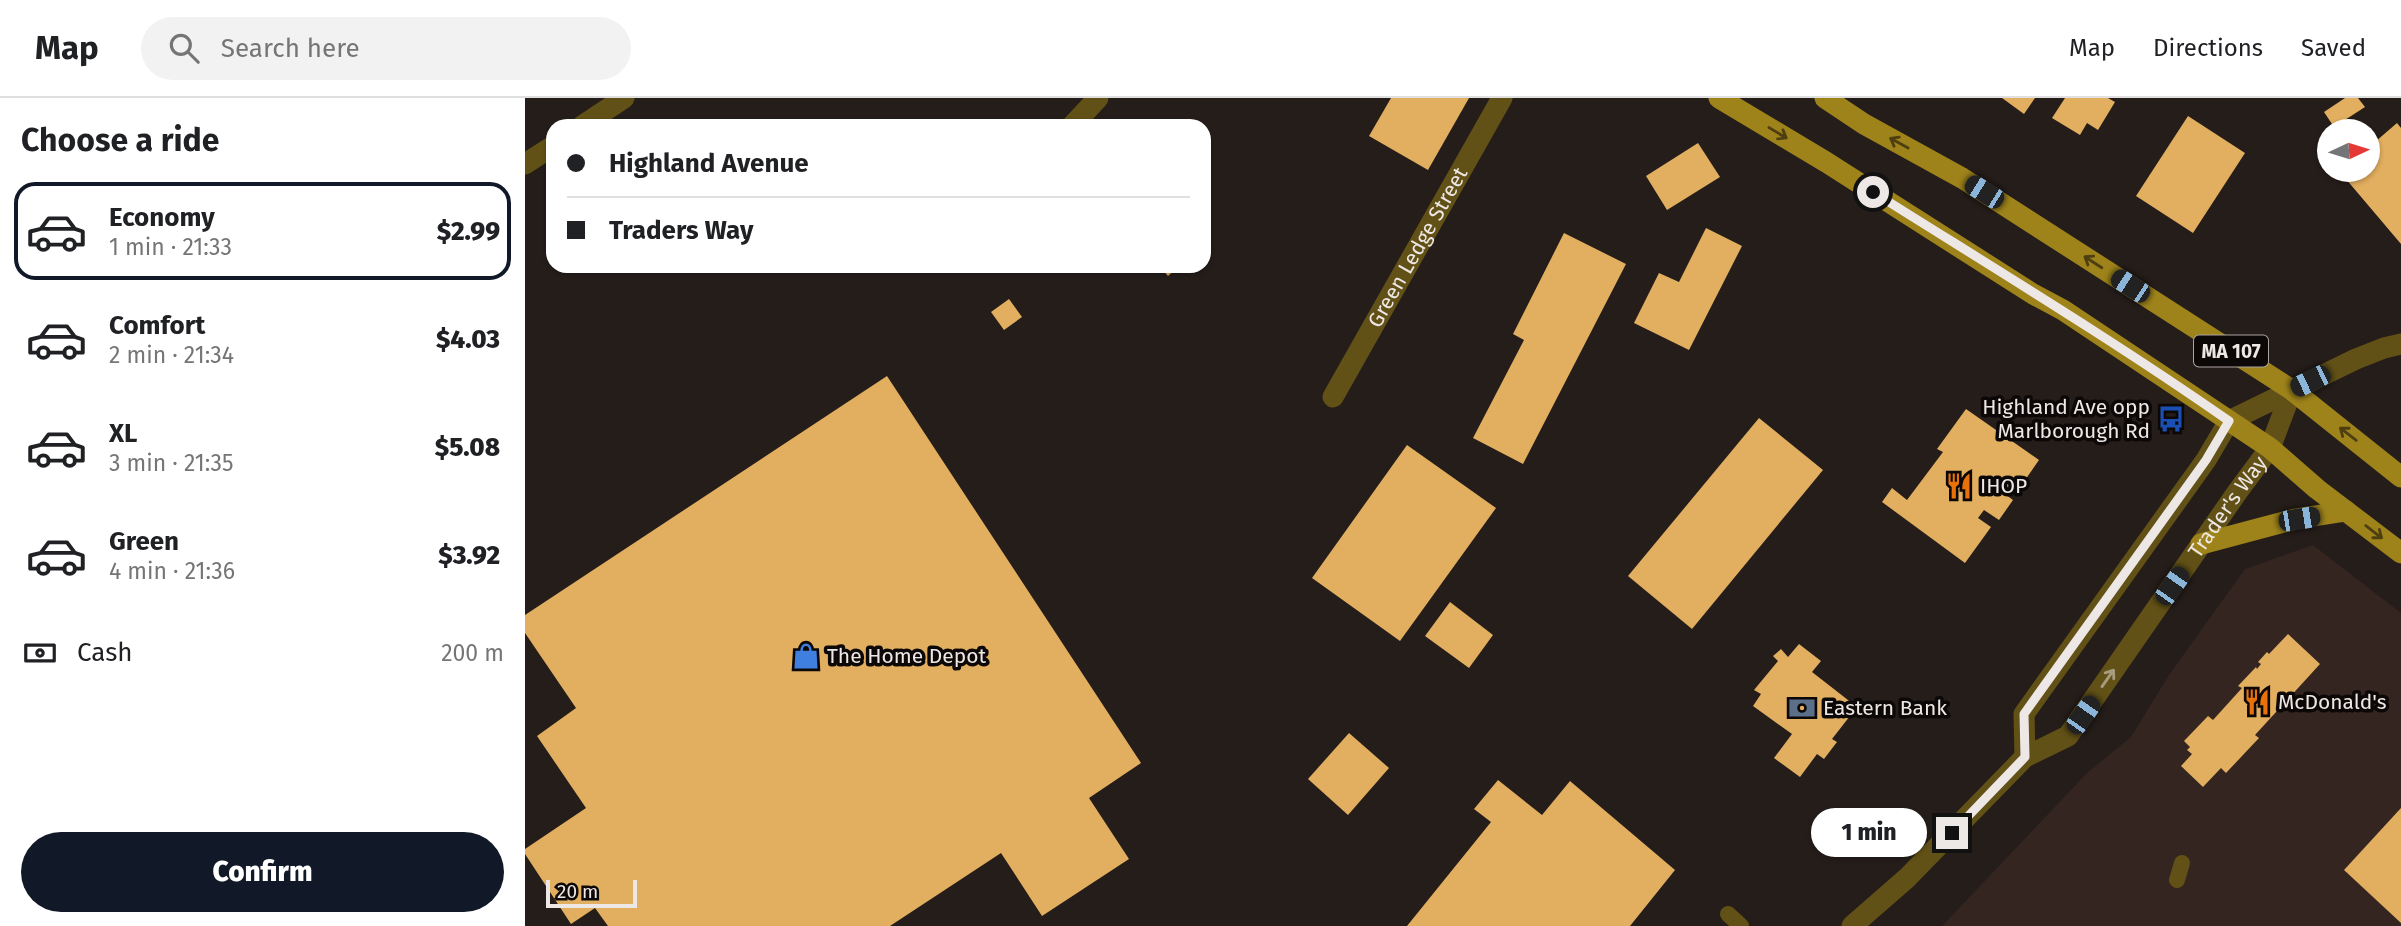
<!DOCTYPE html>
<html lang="en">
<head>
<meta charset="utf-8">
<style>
	:root { --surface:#fff; --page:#f2f2f2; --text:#202124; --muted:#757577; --line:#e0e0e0; --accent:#111827 }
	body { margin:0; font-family:"Fira Sans",sans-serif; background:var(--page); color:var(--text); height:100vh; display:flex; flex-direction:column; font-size:26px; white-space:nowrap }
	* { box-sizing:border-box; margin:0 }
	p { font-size:23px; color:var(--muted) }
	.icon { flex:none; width:38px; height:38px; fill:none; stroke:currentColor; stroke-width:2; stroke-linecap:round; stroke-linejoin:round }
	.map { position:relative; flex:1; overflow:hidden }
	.details { display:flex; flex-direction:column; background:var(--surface); width:525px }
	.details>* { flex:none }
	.banner { position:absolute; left:21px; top:21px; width:665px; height:154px; border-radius:21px; box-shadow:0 2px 5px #0004; display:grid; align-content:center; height:154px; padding:0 21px; background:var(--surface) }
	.needle { width:46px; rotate:86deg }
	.buttons { position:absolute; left:1792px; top:21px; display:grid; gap:14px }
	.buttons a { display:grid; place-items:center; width:63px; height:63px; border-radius:50%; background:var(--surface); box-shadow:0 2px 5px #0004; font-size:35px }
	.scale { position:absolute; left:21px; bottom:18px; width:91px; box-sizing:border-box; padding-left:7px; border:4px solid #ede7e5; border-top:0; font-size:19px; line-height:24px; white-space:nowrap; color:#ede7e5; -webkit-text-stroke:5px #0c0807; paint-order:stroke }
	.end { position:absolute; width:32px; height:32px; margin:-16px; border:9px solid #ede7e5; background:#111; box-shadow:0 0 0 4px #111 }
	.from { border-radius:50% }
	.bubble { position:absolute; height:49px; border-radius:24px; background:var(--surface); box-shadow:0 2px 5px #0004; font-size:23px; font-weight:800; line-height:49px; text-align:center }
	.car { position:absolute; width:21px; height:42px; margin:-21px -10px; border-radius:9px; box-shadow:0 0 5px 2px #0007; background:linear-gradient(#222 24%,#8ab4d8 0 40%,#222 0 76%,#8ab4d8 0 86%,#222 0) }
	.banner b { display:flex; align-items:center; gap:24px; height:66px; font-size:26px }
	.banner b+b { border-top:2px solid var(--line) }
	.banner i { width:18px; height:18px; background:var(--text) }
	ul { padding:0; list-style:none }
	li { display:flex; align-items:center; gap:21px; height:98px; margin:0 14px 10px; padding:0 7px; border:4px solid transparent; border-radius:21px }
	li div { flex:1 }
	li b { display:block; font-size:26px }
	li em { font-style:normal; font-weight:800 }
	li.selected { border-color:var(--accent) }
	li>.icon { width:63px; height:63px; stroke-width:1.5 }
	h2 { padding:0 21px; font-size:32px; line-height:84px }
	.pay { display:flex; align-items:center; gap:18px; height:77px; padding:0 21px; font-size:26px }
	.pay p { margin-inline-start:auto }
	.action { display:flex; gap:14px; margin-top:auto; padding:14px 21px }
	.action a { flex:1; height:80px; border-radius:42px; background:var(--accent); color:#fff; font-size:28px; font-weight:800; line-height:80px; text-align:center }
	header { display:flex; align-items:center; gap:42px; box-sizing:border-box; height:98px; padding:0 35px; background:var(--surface); border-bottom:2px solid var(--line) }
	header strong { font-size:33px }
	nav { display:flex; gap:38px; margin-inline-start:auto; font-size:24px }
	.search { width:490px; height:63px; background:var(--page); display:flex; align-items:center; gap:18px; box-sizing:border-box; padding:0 24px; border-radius:38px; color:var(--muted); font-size:26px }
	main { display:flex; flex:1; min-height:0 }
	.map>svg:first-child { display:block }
	.built { fill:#342520 }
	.building { fill:#e2ae5f }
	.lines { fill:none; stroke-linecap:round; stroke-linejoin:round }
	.service { stroke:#625116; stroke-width:16 }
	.minor { stroke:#625116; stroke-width:21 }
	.tertiary { stroke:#625116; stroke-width:21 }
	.primary { stroke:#9e831b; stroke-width:21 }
	.oneway { stroke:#4e3f10 }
	.oneway2 { stroke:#a89c7e }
	.route { stroke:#ede7e5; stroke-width:9 }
	.labels { text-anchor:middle; stroke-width:7; stroke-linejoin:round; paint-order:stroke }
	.shield { fill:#0c0807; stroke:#aaa4a2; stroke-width:2 }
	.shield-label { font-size:19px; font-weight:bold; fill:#ede7e5 }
	.street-label { font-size:21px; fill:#ede7e5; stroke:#0c0807 }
	.poi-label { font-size:21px; fill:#ede7e5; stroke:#0c0807; text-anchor:start }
</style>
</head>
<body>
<header>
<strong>Map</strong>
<div class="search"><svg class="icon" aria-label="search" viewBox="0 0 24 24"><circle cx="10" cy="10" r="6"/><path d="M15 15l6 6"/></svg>Search here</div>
<nav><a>Map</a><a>Directions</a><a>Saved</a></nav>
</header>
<main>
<section class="details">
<h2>Choose a ride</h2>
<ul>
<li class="selected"><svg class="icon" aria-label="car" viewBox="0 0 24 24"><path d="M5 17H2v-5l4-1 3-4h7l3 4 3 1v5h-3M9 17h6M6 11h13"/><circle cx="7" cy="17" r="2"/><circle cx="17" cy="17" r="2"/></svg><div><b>Economy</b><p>1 min · 21:33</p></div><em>$2.99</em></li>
<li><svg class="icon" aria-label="car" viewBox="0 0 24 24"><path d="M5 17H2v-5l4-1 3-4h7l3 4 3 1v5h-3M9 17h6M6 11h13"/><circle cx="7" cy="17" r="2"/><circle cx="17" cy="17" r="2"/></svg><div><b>Comfort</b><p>2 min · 21:34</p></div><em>$4.03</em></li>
<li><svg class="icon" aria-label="car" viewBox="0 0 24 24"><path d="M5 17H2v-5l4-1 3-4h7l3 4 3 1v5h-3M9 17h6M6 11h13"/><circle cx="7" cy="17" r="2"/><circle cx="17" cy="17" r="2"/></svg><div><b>XL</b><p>3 min · 21:35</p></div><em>$5.08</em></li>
<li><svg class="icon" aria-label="car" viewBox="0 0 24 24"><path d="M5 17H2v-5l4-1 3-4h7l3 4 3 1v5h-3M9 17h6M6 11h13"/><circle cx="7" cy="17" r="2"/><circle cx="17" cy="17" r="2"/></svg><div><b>Green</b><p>4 min · 21:36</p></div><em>$3.92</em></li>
</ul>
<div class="pay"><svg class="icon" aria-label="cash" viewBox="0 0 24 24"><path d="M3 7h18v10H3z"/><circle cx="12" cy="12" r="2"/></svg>Cash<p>200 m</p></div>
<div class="action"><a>Confirm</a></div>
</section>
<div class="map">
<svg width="1876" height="828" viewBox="0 0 1876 828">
	<rect width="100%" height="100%" fill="#251d1a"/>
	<!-- built -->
	<path class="built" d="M 1788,447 L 1876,515 L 1876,828 L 1417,828 L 1563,674 L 1606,639 L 1644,577 L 1720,471 Z"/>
	<!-- building -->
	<g class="building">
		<path d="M 866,0 L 944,0 L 903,72 L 844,38 Z"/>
		<path d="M 1477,0 L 1510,0 L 1499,16 Z"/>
		<path d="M 1540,0 L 1583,0 L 1590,4 L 1573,32 L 1562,25 L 1555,37 L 1527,20 Z"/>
		<path d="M 1820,0 L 1833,0 L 1840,9 L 1809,29 L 1799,14 Z"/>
		<path d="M 1663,18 L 1720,55 L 1668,135 L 1611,98 Z"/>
		<path d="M 1872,25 L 1876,30 L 1876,146 L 1815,74 L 1818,72 L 1843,72 L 1843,50 Z"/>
		<path d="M 1173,45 L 1195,79 L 1142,112 L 1121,78 Z"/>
		<path d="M 1181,130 L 1217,148 L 1164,252 L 1109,225 L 1134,175 L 1154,184 Z"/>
		<path d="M 1039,135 L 1101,166 L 998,366 L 948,340 L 999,242 L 988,236 Z"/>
		<path d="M 634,168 L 654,168 L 643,178 Z"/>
		<path d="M 484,201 L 497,219 L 479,232 L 466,214 Z"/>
		<path d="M 362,278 L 616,665 L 564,700 L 604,761 L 517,818 L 476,755 L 365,828 L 83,828 L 70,810 L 46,826 L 0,756 L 0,751 L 61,710 L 12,638 L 51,610 L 0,535 L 0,517 Z"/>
		<path d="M 1441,311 L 1514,362 L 1491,395 L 1477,385 L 1473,391 L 1488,402 L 1474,422 L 1459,412 L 1453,420 L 1466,429 L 1440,465 L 1357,404 L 1367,390 L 1382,402 L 1418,354 L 1412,351 Z"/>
		<path d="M 1234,320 L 1298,372 L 1167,531 L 1103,478 Z"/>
		<path d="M 882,347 L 971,410 L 875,543 L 787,480 Z"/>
		<path d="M 925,504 L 968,537 L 944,570 L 900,538 Z"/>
		<path d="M 1763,536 L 1795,566 L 1730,637 L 1734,640 L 1701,675 L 1696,670 L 1678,689 L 1656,668 L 1667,656 L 1662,652 L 1665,649 L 1659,643 L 1683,618 L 1688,622 L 1717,590 L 1713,588 L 1731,569 L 1732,571 L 1736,566 L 1733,564 L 1742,554 L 1744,556 Z"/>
		<path d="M 1274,546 L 1296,563 L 1287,574 L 1332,609 L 1307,641 L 1312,644 L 1299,661 L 1292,656 L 1275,679 L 1249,660 L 1267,636 L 1228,608 L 1236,596 L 1229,592 L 1253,563 L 1248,558 L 1256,551 L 1263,559 Z"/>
		<path d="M 824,635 L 864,670 L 823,717 L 783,681 Z"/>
		<path d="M 973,682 L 1017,717 L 1045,683 L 1150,772 L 1105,828 L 882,828 L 966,724 L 949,711 Z"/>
		<path d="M 1876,710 L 1876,825 L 1819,772 Z"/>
	</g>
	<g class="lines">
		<!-- service -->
		<g class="service">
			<path d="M 1652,782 L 1657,765"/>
			<path d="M 1203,816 L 1216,828"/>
		</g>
		<!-- minor -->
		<g class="minor">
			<path d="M 547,28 L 573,0"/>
			<path id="s1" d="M 808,299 L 977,0"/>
			<path d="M 1500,659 L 1499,616 L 1681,362 L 1704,323"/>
			<path id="s2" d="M 1327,828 L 1382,780 L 1500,659 L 1543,638 L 1713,393 L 1745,350"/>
		</g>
		<!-- tertiary -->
		<g class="tertiary">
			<path d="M 57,28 L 99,0"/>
			<path d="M 0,66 L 28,48"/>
			<path d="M 1704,323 L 1831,261 L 1859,250 L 1876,246"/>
			<path d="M 1745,350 L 1767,292"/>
		</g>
		<!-- primary -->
		<g class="primary">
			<path d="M 1194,0 L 1301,64 L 1508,196 L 1538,212 L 1745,350 L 1792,391 L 1876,455"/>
			<path d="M 1300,0 L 1339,26 L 1437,80 L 1767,292 L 1876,379"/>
			<path d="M 1676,446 L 1770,421 L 1821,413"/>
		</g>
	</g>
	<!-- one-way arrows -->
	<defs><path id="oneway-shaft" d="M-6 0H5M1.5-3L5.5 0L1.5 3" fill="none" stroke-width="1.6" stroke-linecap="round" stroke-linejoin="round" transform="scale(1.75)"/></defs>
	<g class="oneway">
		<use href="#oneway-shaft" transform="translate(1253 35) rotate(31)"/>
		<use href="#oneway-shaft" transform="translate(1374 45) rotate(-151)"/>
		<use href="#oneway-shaft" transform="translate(1568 164) rotate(-147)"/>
		<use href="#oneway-shaft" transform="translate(1823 336) rotate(-142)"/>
		<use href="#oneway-shaft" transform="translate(1849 434) rotate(38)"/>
	</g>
	<use class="oneway2" href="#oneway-shaft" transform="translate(1583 580) rotate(-55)"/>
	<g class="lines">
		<!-- route -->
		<path class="route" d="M 1348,94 C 1467,169 1588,242 1704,323 L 1681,362 L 1499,616 L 1500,659 L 1427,735"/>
	</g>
	<!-- icons -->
	<defs>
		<g id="bus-bare" transform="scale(2.1)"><path d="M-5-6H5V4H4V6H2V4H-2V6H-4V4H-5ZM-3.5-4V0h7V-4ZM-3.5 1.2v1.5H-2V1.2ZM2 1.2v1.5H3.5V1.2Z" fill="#1a4fb4" stroke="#0c0807" stroke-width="2.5" paint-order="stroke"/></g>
		<g id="restaurant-bare" transform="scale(2.1)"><path d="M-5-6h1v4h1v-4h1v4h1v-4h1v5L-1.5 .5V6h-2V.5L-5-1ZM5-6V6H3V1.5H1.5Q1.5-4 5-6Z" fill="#e8710a" stroke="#0c0807" stroke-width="2.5" paint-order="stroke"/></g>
		<g id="shop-bare" transform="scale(2.1)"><path d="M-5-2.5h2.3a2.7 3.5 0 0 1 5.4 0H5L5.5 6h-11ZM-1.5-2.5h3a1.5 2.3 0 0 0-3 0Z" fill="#3f7fe0" stroke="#0c0807" stroke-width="2.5" paint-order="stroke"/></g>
		<g id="bank-bare" transform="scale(2.1)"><path d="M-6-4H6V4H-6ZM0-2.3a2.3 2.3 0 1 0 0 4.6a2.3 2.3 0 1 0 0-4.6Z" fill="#5c6f8a" stroke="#0c0807" stroke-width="2.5" paint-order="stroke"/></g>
	</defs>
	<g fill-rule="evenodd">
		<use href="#bus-bare" x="1646" y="321"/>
		<use href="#restaurant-bare" x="1434" y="388"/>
		<use href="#shop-bare" x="281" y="558"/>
		<use href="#restaurant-bare" x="1732" y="604"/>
		<use href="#bank-bare" x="1277" y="610"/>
	</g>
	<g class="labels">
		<!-- shield labels -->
		<rect class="shield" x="1669" y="237.5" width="74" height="31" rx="5"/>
		<g class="shield-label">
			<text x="1706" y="260">MA 107</text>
		</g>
		<!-- street labels -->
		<g class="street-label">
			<text dy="7" stroke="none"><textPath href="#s1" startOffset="172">Green Ledge Street</textPath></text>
			<text dy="7" stroke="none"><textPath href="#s2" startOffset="569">Trader's Way</textPath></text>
		</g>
		<!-- poi labels -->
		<g class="poi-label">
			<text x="1625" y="316" text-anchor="end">Highland Ave opp<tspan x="1625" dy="24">Marlborough Rd</tspan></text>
			<text x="1455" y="395">IHOP</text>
			<text x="302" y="565">The Home Depot</text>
			<text x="1753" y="611">McDonald's</text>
			<text x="1298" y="617">Eastern Bank</text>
		</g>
	</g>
</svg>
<div class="buttons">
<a><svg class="needle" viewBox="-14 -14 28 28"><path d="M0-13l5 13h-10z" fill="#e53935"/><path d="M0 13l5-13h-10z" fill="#757577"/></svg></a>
</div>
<div class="scale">20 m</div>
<i class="end from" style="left:1348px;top:94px"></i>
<i class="end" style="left:1427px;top:735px"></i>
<div class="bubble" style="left:1286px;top:710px;width:116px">1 min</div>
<i class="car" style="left:1459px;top:94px;rotate:302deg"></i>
<i class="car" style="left:1605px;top:188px;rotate:303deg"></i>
<i class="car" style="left:1785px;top:283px;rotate:244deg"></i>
<i class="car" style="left:1774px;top:421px;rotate:81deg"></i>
<i class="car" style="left:1647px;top:488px;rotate:35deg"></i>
<i class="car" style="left:1558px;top:617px;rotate:35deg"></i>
<div class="banner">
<b><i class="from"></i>Highland Avenue</b>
<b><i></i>Traders Way</b>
</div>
</div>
</main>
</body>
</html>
